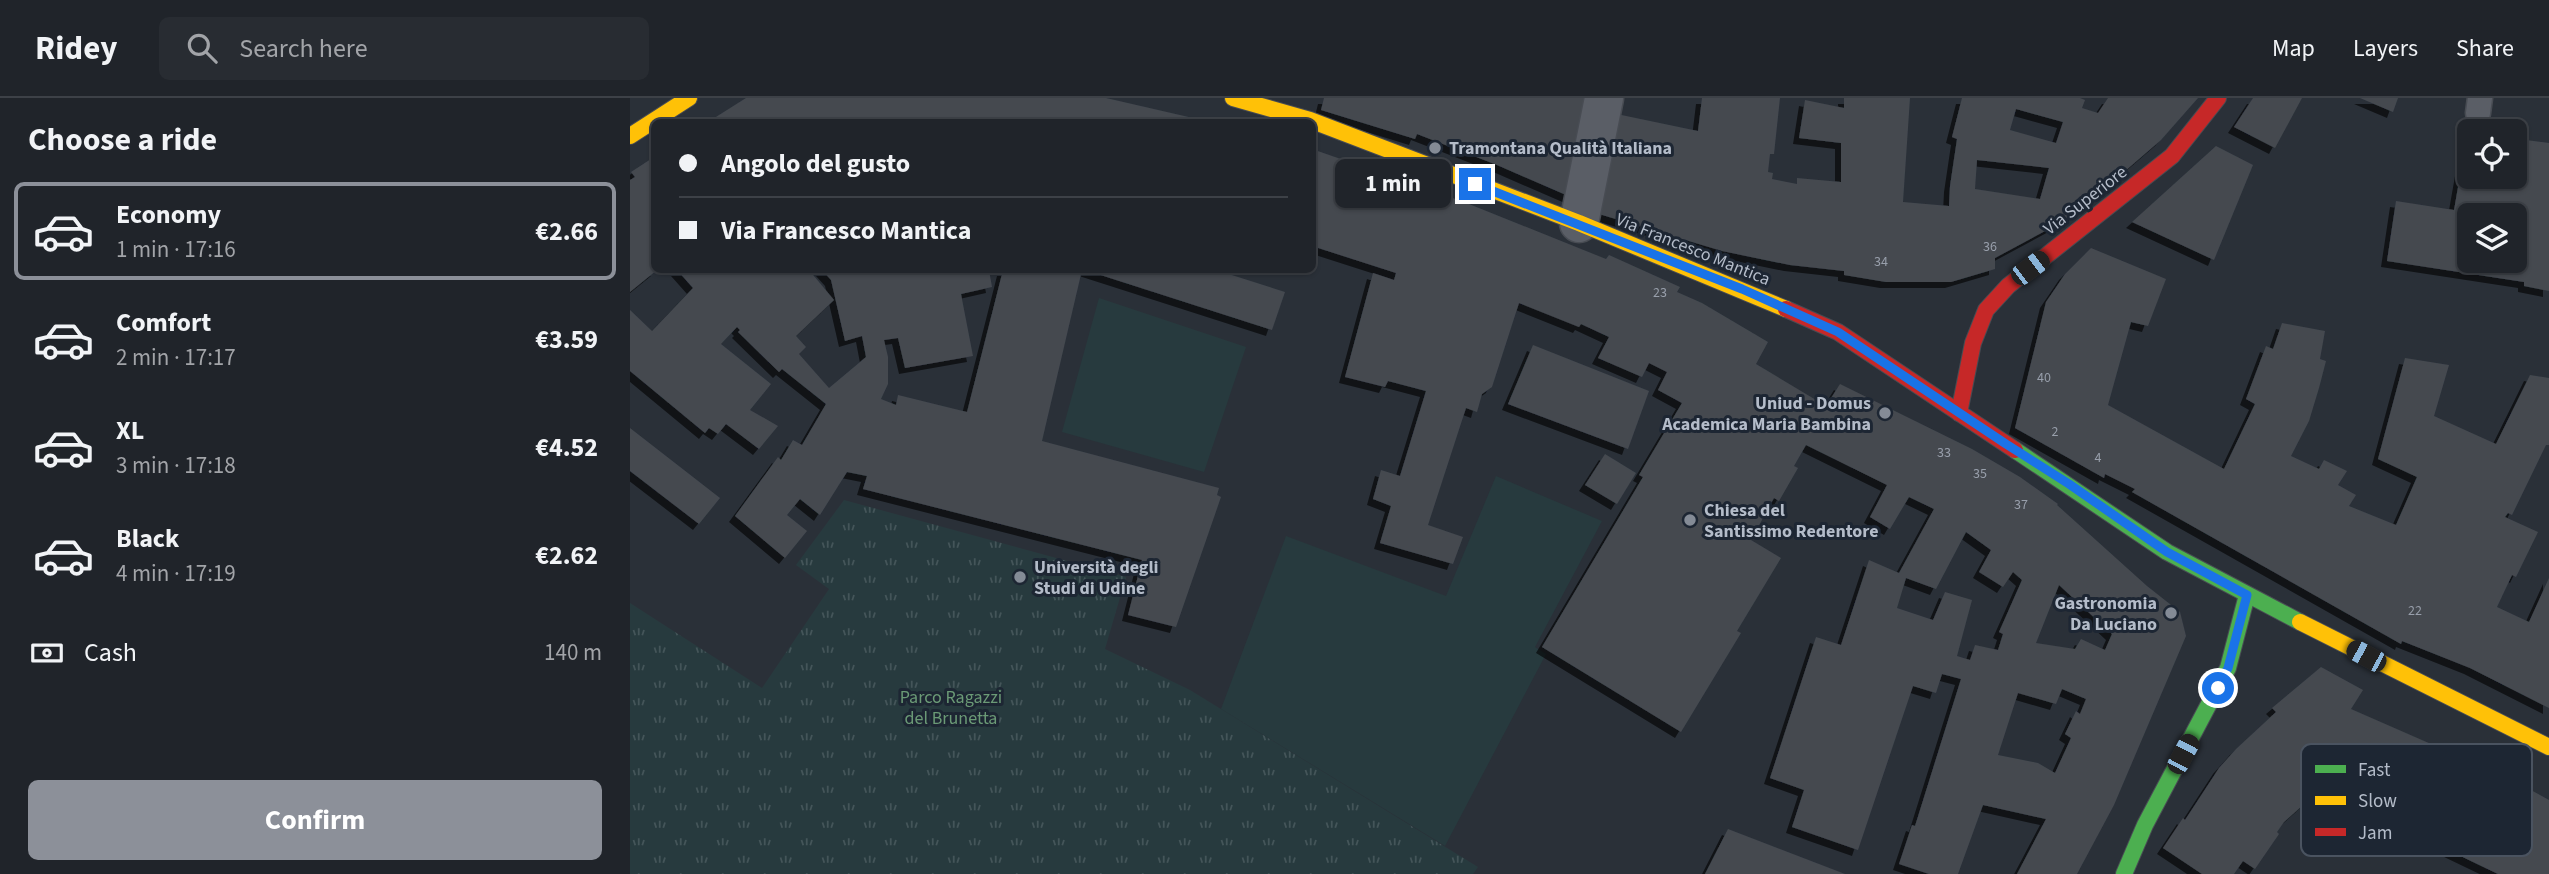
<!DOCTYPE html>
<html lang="en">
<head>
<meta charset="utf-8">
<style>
	:root { --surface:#20242a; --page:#282c32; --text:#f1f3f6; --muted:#a2a4a8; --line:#3d4147; --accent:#8c9099 }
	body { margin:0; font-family:"Source Sans 3",sans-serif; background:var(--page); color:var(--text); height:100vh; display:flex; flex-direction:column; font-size:26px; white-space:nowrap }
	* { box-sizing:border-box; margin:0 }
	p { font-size:23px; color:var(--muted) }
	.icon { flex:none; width:38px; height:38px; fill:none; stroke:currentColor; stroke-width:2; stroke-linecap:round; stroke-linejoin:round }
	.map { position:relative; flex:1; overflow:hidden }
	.side { display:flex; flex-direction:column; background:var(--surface); width:630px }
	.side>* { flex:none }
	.banner { position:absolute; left:21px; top:21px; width:665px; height:154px; border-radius:10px; box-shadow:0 2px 5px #0004,0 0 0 2px var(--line); display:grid; align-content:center; height:154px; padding:0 28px; background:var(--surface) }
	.tools { position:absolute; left:1827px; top:21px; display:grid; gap:14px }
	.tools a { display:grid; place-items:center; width:70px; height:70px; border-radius:10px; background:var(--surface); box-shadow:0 2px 5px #0004,0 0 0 2px var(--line); font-size:35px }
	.end { position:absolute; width:32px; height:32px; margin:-16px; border:9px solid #1a73e8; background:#fff; box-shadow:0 0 0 4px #fff }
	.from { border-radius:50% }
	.bubble { position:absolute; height:49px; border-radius:10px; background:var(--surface); box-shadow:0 2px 5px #0004,0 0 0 2px var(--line); font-size:23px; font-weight:700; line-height:49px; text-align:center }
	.car { position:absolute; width:21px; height:42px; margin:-21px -10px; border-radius:9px; box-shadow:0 0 5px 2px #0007; background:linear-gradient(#222 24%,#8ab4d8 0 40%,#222 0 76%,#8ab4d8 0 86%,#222 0) }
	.banner b { display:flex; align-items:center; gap:24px; height:66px; font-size:26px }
	.banner b+b { border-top:2px solid var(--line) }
	.banner i { width:18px; height:18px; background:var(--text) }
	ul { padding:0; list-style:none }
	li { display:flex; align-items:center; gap:21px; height:98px; margin:0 14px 10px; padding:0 14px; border:4px solid transparent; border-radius:10px }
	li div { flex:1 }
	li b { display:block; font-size:26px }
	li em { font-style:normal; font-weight:700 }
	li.on { border-color:var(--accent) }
	li>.icon { width:63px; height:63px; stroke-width:1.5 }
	h2 { padding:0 28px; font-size:32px; line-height:84px }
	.pay { display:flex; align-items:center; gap:18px; height:77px; padding:0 28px; font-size:26px }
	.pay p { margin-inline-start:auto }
	.cta { display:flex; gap:14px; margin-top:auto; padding:14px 28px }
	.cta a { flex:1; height:80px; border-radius:10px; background:var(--accent); color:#fff; font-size:28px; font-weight:700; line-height:80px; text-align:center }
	header { display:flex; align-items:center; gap:42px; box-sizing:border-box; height:98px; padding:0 35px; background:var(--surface); border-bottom:2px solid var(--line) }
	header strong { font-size:33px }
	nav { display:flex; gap:38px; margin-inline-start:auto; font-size:24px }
	.search { width:490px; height:63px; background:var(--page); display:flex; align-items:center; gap:18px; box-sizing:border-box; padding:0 24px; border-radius:10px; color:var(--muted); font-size:26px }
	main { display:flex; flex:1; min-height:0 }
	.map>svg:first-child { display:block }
	.grass { fill:#273a3e }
	.park { fill:url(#park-tufts) }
	.building { fill:#444950; fill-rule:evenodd; filter:url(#shadow) }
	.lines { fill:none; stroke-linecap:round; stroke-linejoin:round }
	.lane-casing { stroke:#484c53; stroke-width:27 }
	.street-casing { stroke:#484c53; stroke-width:41 }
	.fast-casing { stroke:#484c53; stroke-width:18 }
	.slow-casing { stroke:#484c53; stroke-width:18 }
	.jam-casing { stroke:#484c53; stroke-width:18 }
	.lane { stroke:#5a5e66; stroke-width:24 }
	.street { stroke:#5a5e66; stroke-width:38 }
	.fast { stroke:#4caf50; stroke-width:16 }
	.slow { stroke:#ffc107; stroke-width:16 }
	.jam { stroke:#c62828; stroke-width:16 }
	.route { stroke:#1a73e8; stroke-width:9 }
	.poi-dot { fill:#848b96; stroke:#1d2633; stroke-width:2.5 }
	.labels { text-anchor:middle; stroke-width:6; stroke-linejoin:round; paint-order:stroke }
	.number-label { font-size:14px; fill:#989fab }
	.poi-label { font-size:18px; font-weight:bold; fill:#b4bcc9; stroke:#1d2633; text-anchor:start }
	.street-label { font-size:18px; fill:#b4bcc9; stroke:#1d2633 }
	.park-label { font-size:18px; fill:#6b9a76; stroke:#1d2633 }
	.key { fill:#1d2633; stroke:#4a5360; stroke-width:2 }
	.key-label { font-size:19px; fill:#b4bcc9 }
</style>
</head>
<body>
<header>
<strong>Ridey</strong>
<div class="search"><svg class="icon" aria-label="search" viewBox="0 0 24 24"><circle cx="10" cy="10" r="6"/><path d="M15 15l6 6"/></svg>Search here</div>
<nav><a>Map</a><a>Layers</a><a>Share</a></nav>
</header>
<main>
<section class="side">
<h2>Choose a ride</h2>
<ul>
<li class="on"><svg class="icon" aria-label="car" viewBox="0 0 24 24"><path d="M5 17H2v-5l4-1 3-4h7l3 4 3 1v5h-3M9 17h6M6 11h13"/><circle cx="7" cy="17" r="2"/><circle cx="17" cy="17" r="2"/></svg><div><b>Economy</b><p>1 min · 17:16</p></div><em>€2.66</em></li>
<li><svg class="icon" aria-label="car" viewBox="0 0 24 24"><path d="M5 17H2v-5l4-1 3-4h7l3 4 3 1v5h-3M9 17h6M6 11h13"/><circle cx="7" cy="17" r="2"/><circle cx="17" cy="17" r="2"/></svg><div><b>Comfort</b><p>2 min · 17:17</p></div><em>€3.59</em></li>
<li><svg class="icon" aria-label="car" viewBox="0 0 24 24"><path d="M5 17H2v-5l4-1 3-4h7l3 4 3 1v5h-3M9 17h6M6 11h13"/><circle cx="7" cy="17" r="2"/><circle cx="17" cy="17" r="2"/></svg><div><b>XL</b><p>3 min · 17:18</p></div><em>€4.52</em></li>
<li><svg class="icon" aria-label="car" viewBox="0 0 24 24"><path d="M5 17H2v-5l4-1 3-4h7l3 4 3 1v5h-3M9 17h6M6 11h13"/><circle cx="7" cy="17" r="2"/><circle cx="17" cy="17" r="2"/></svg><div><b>Black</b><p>4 min · 17:19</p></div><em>€2.62</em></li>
</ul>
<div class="pay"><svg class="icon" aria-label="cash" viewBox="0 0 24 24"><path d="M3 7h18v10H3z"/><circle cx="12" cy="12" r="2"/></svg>Cash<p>140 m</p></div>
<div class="cta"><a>Confirm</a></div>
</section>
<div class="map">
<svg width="1919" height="776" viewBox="0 0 1919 776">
	<defs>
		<pattern id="park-tufts" width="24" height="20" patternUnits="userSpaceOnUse" patternTransform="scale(1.75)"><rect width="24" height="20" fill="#273a3e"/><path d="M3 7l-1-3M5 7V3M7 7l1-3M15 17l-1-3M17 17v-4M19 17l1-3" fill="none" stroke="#445559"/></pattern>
		<filter id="shadow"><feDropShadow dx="-6" dy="6" stdDeviation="0" flood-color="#0009"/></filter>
	</defs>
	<rect width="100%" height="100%" fill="#2a3038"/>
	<!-- grass -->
	<g class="grass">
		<path d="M 469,200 L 616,249 L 574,374 L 432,334 Z"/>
		<path d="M 866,378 L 972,423 L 905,549 L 916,556 L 815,748 L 591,611 L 656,438 L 816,498 Z"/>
	</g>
	<!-- park -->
	<path class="park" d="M 214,402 L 496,479 L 475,551 L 560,592 L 848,769 L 843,776 L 0,776 L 0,505 L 132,590 L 199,491 L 166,467 Z"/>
	<!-- building -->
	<g class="building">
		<path d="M 116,0 L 476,0 L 576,23 L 78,24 Z"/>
		<path d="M 694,0 L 967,0 L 943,100 L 867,67 L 787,36 L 785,41 L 691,12 Z"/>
		<path d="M 1072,0 L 1150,0 L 1144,56 L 1140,56 L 1138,74 L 1143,75 L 1142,81 L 1167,86 L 1167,80 L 1211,84 L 1211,45 L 1169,40 L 1175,2 L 1214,10 L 1214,0 L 1280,0 L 1273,104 L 1319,108 L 1320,88 L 1327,41 L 1322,39 L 1332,0 L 1450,0 L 1455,2 L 1452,10 L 1468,15 L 1478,0 L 1568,0 L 1531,42 L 1443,118 L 1365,160 L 1365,171 L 1321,184 L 1256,184 L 1214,177 L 1214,173 L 1160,167 L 1092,153 L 959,113 L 977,14 L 1068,33 ZM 1386,11 L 1433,24 L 1426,45 L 1380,32 ZM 1347,62 L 1419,70 L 1410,101 L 1345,91 Z"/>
		<path d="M 1623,0 L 1672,0 L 1645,50 L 1604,29 Z"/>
		<path d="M 1730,0 L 1768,0 L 1763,14 Z"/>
		<path d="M 1896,42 L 1919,45 L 1919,193 L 1894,188 L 1894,184 L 1757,163 L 1766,103 L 1824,112 L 1831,72 L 1839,74 L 1839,79 L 1893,81 ZM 1839,117 L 1885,117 L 1885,163 L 1839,163 Z"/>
		<path d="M 1586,48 L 1623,67 L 1584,162 L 1502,124 Z"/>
		<path d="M 682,51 L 834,104 L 976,161 L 979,157 L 1050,189 L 1047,194 L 1072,205 L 1138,244 L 1126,266 L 1196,308 L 1210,286 L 1342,351 L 1390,379 L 1428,406 L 1427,407 L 1517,488 L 1550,514 L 1556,538 L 1484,707 L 1447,776 L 1387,776 L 1416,721 L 1353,707 L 1328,776 L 1299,776 L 1269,766 L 1282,727 L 1285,728 L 1331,581 L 1312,576 L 1306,595 L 1283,588 L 1228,752 L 1162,729 L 1174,692 L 1140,680 L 1186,539 L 1211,547 L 1239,462 L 1269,475 L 1304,411 L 1279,399 L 1260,431 L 1240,419 L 1257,387 L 1176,347 L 1164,368 L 1168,370 L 1149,403 L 1144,400 L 1121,442 L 1151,460 L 1107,533 L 1111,535 L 1051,634 L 912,549 L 1013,379 L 1009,377 L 1052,305 L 1028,292 L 1037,274 L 1019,265 L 1012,279 L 968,260 L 979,239 L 951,226 L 949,229 L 889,205 L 862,289 L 852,296 L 847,314 L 836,310 L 798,427 L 833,439 L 823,466 L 750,445 L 761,408 L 743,401 L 751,372 L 770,378 L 796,293 L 758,283 L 755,289 L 715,279 L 743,175 L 764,182 L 766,175 L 682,148 ZM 1336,434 L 1361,452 L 1349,474 L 1373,489 L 1383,474 L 1392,482 L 1369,534 L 1373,536 L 1368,552 L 1345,547 L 1340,562 L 1327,558 L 1342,502 L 1315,494 L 1303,522 L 1267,510 L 1276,480 L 1306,491 ZM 1429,487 L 1482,536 L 1475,552 L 1451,541 L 1445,551 L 1406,545 ZM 1432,591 L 1456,601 L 1450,616 L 1446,613 L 1435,636 L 1441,640 L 1425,675 L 1408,665 L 1368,657 L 1388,595 L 1426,606 Z"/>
		<path d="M 24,59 L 24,172 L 27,172 L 0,194 L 0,82 L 5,79 L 1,74 Z"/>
		<path d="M 1461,150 L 1536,181 L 1518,228 L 1501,224 L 1478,307 L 1594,371 L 1625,306 L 1616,301 L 1636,248 L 1643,251 L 1652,225 L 1695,233 L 1690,261 L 1696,263 L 1689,290 L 1679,323 L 1661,358 L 1689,371 L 1694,362 L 1717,373 L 1708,387 L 1726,397 L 1719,408 L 1766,427 L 1787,379 L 1748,361 L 1775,260 L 1819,267 L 1804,318 L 1866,346 L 1900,277 L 1919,280 L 1919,347 L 1916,347 L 1882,417 L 1878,415 L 1875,419 L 1908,434 L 1886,479 L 1882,477 L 1867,509 L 1899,524 L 1919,480 L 1919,610 L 1840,570 L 1772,543 L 1771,546 L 1502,394 L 1505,391 L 1475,376 L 1474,380 L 1385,330 L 1416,204 L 1435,176 Z"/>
		<path d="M 47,172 L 179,172 L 204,202 L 166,238 L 176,249 L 169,256 L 199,290 L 236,259 L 232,238 L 215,243 L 201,182 L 192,172 L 359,172 L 362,189 L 331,196 L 343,258 L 275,270 L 268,240 L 254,242 L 258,259 L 258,286 L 251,301 L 266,307 L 268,297 L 337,314 L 373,172 L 452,172 L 412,343 L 589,390 L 587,397 L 591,399 L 546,529 L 498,517 L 512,462 L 233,391 L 237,378 L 217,374 L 190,417 L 170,401 L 157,417 L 177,433 L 155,460 L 105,418 L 148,359 L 151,362 L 163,342 L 172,347 L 196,306 L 152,271 L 149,274 L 108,234 L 110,232 L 107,229 L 91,246 L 141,286 L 120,312 L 148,328 L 129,351 L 96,326 L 88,336 L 79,330 L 75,335 L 0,273 L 0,212 L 22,233 L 63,190 Z"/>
		<path d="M 455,172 L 586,172 L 655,194 L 642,232 Z"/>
		<path d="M 903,247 L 1019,293 L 998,351 L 878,306 Z"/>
		<path d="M 0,330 L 90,400 L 69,426 L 0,373 Z"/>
		<path d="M 975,356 L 1006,375 L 987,406 L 955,387 Z"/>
		<path d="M 1691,569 L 1733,592 L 1721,611 L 1881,681 L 1919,702 L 1919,776 L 1868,776 L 1691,691 L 1654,724 L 1647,734 L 1649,736 L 1625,771 L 1613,763 L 1604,776 L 1572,776 L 1533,750 L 1553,720 L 1555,722 L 1589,670 L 1606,651 L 1646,614 L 1642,610 Z"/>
		<path d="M 1098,731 L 1215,776 L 1075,776 Z"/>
	</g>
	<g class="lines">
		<!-- lane casing -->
		<g class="lane-casing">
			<path id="lane" d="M 1848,15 L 1850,0"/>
		</g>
		<!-- street casing -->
		<g class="street-casing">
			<path id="street" d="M 949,125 L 974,0"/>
		</g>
		<!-- fast casing -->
		<g class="fast-casing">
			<g id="fast">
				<path d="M 1385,352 L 1537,454 L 1670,524"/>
				<path d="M 1494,776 L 1515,727 L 1598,570 L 1617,497"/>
			</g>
		</g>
		<!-- slow casing -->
		<g class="slow-casing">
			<g id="slow">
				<path d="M 603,0 L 680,22 L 949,125 L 1156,211"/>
				<path d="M 0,38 L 59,0"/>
				<path d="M 1670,524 L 1919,649"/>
			</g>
		</g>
		<!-- jam casing -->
		<g class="jam-casing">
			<g id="jam">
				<path d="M 1156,211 L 1208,234 L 1385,352"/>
				<path d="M 1329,315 L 1343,245 L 1356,212 L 1378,188 L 1542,58 L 1588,0"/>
			</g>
		</g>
		<!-- lane -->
		<use href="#lane" class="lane"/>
		<!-- street -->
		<use href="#street" class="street"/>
		<!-- fast -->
		<use href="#fast" class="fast"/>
		<!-- slow -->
		<use href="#slow" class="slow"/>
		<!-- jam -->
		<use href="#jam" class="jam"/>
	</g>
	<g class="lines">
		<!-- route -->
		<path class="route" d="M 845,86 L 1112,191 L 1208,234 L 1376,346 L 1439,386 L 1537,454 L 1617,497 L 1598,570 L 1588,590"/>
	</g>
	<!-- markers -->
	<g class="poi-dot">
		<circle cx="805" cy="50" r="7"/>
		<circle cx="1255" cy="315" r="7"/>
		<circle cx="1060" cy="422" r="7"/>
		<circle cx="390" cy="479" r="7"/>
		<circle cx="1541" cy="515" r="7"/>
	</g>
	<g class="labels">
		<!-- number labels -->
		<g class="number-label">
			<text x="1360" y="153">36</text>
			<text x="1251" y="168">34</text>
			<text x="1030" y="199">23</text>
			<text x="1414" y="284">40</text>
			<text x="1425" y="338">2</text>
			<text x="1314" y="359">33</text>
			<text x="1468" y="364">4</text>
			<text x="1350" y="380">35</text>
			<text x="1391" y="411">37</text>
			<text x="1785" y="517">22</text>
		</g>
		<!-- poi labels -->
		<g class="poi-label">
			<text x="819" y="56">Tramontana Qualità Italiana</text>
			<text x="1241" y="311" text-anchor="end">Uniud - Domus<tspan x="1241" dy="21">Academica Maria Bambina</tspan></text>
			<text x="1074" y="418">Chiesa del<tspan x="1074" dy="21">Santissimo Redentore</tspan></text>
			<text x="404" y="475">Università degli<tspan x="404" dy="21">Studi di Udine</tspan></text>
			<text x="1527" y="511" text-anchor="end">Gastronomia<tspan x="1527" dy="21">Da Luciano</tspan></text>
		</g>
		<!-- street labels -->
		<g class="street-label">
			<text transform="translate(1455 102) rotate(-38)" y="6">Via Superiore</text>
			<text transform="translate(1063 151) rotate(22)" y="6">Via Francesco Mantica</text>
		</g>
		<!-- park labels -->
		<g class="park-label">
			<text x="321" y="605">Parco Ragazzi<tspan x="321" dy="21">del Brunetta</tspan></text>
		</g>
	</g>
	<!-- legend -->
	<rect x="1671" y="646" width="231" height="112" rx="10" class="key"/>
	<rect x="1685" y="667" width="31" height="8" fill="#4caf50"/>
	<rect x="1685" y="698" width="31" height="9" fill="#ffc107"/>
	<rect x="1685" y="730" width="31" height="8" fill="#c62828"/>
	<g class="key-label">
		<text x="1728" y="678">Fast</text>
		<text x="1728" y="709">Slow</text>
		<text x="1728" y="741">Jam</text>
	</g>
</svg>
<div class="tools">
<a><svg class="icon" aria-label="locate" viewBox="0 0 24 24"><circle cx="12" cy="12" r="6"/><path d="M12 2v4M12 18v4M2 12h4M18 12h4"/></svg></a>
<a><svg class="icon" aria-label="layers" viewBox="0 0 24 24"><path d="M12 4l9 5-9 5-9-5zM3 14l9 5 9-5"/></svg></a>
</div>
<i class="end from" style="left:1588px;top:590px"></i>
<i class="end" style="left:845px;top:86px"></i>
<div class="bubble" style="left:705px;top:61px;width:116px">1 min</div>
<i class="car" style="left:1400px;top:170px;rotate:53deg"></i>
<i class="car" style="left:1736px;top:558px;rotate:298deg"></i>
<i class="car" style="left:1553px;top:656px;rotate:28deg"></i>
<div class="banner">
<b><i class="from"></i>Angolo del gusto</b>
<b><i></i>Via Francesco Mantica</b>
</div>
</div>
</main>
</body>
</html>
